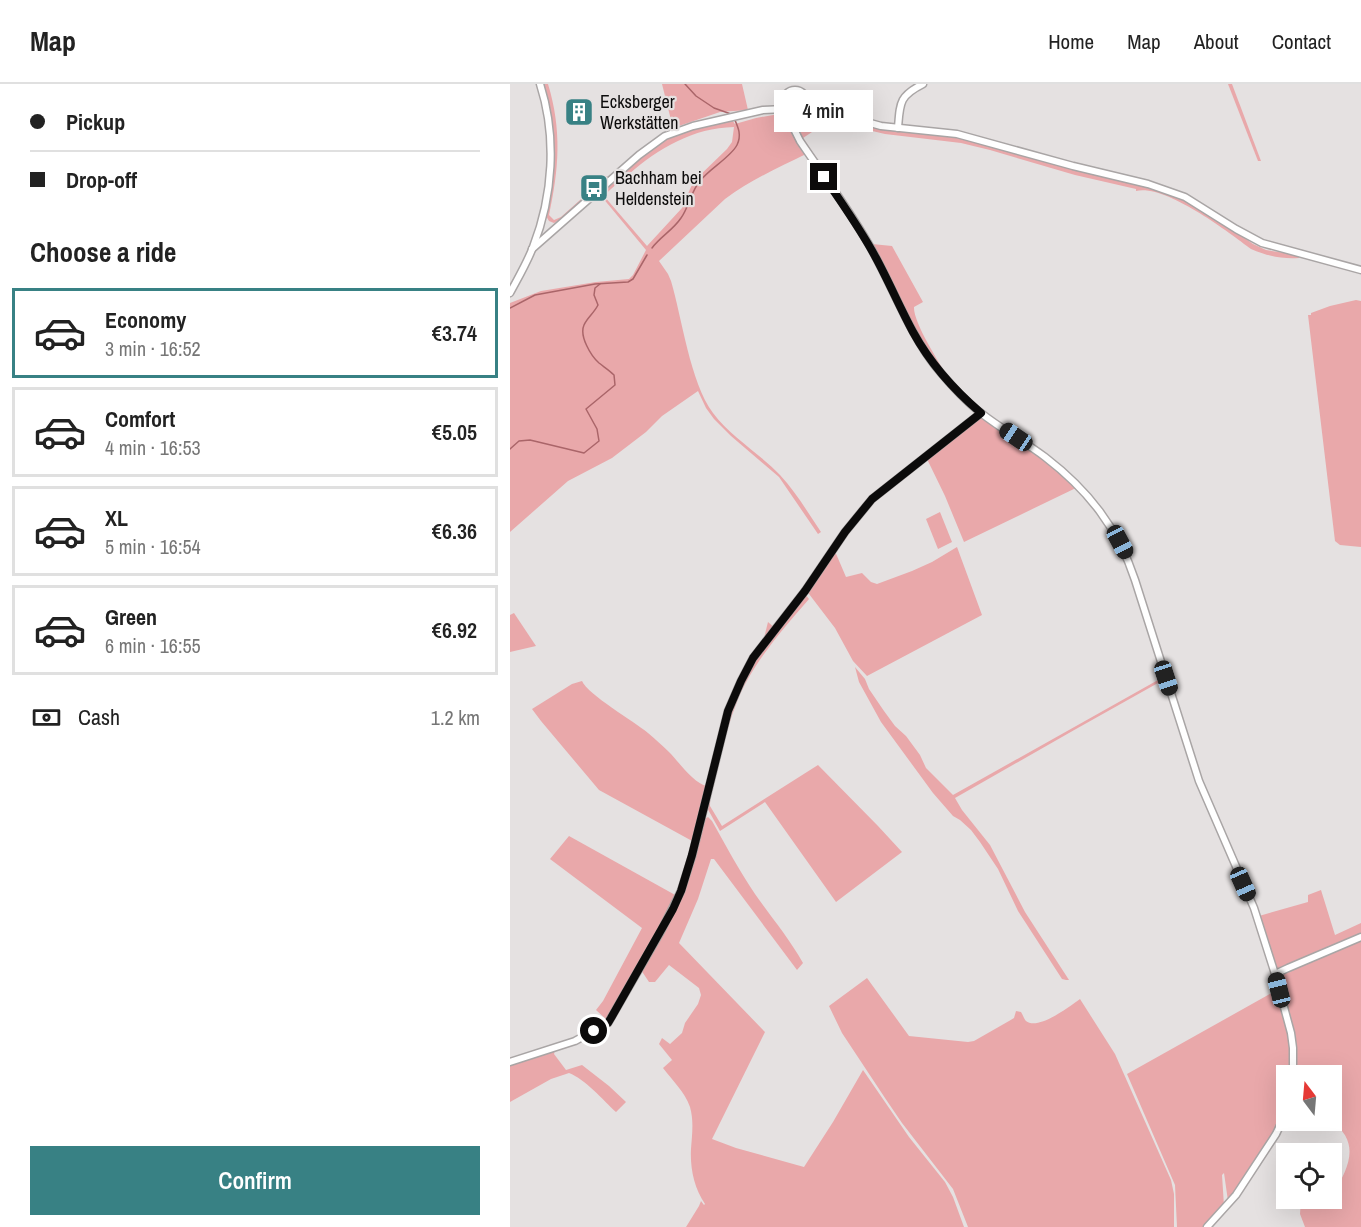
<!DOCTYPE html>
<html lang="en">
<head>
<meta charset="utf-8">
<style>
	:root { --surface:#fff; --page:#f6f6f6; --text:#222; --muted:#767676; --line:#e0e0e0; --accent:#388184 }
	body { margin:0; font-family:"Archivo Narrow",sans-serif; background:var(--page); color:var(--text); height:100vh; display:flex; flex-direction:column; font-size:22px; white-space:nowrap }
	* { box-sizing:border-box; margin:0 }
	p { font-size:20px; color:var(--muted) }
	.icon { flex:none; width:33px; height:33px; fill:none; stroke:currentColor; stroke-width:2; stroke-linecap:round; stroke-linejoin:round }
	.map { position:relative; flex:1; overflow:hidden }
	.sheet { display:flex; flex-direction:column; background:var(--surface); width:510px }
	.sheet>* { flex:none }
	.top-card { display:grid; align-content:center; height:132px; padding:0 30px; background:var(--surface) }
	.needle { width:39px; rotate:344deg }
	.tools { position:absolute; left:766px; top:981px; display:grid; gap:12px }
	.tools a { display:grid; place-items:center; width:66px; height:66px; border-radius:0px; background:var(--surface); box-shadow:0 6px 24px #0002; font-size:30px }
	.end { position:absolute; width:27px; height:27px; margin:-14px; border:8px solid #0c0b0b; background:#fff; box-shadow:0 0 0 3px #fff }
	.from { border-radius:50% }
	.bubble { position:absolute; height:42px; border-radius:0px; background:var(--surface); box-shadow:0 6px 24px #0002; font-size:20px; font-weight:600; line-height:42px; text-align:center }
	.car { position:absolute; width:18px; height:36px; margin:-18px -9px; border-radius:8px; box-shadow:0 0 4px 2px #0007; background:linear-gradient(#222 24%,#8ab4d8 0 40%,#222 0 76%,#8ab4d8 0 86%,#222 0) }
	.top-card b { display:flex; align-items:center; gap:21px; height:57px; font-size:22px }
	.top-card b+b { border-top:2px solid var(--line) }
	.top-card i { width:15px; height:15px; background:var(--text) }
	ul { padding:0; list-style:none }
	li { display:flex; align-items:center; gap:18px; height:90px; margin:0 12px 9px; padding:0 18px; border:3px solid var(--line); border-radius:0px }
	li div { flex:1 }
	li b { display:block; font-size:22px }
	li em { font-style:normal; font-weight:600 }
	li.current { border-color:var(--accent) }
	li>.icon { width:54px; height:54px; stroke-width:1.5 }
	h2 { padding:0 30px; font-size:27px; line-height:72px }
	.pay { display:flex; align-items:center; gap:15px; height:66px; padding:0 30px; font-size:22px }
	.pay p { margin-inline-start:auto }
	.action { display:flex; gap:12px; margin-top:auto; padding:12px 30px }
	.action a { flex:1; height:69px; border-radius:0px; background:var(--accent); color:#fff; font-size:24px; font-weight:600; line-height:69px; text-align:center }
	header { display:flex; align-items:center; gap:36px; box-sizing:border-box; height:84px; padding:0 30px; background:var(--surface); border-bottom:2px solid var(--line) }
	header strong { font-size:28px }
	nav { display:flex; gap:33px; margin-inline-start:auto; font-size:21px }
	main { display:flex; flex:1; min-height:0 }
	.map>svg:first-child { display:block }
	.green { fill:#e9a8aa; fill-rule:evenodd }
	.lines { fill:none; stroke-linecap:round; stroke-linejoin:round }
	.stream { stroke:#aa6569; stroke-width:1.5 }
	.minor-casing { stroke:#a9a5a5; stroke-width:9 }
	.minor { stroke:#fff; stroke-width:6 }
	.route { stroke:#0c0b0b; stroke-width:8 }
	.labels { text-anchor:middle; stroke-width:4.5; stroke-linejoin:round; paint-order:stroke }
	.poi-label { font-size:18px; fill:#0c0b0b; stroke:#e5e1e1; text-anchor:start }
</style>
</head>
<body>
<header>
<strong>Map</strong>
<nav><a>Home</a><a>Map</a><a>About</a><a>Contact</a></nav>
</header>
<main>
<section class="sheet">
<div class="top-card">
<b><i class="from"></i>Pickup</b>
<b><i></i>Drop-off</b>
</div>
<h2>Choose a ride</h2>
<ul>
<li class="current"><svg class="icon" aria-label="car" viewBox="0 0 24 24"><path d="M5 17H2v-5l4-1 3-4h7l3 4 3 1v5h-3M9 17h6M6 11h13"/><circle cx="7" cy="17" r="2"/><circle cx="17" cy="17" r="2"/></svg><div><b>Economy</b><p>3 min · 16:52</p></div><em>€3.74</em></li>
<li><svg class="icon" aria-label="car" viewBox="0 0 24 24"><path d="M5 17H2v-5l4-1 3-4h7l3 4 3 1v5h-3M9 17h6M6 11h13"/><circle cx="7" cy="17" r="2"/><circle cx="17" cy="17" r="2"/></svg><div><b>Comfort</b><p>4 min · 16:53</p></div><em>€5.05</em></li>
<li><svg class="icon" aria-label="car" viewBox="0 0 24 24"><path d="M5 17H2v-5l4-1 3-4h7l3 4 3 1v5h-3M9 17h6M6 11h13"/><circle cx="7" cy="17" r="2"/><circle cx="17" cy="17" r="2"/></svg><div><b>XL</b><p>5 min · 16:54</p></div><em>€6.36</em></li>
<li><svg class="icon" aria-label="car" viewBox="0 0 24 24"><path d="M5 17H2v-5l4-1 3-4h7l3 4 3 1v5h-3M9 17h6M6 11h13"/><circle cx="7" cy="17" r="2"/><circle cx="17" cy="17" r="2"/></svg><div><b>Green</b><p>6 min · 16:55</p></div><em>€6.92</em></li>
</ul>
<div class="pay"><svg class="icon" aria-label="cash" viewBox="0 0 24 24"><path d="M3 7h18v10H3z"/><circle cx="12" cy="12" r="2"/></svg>Cash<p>1.2 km</p></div>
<div class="action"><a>Confirm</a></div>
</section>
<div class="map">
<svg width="851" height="1143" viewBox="0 0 851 1143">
	<rect width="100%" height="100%" fill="#e5e1e1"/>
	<!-- green -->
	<g class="green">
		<path d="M 31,0 L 38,0 C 52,46 49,85 39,131 L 44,136 L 51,133 L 97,92 L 98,94 L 54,133 L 44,139 L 39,137 L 36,132 L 42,84 Z"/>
		<path d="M 152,0 L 232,0 L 238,26 L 210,28 L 163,44 Z"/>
		<path d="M 718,0 L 722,0 L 751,77 L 748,77 Z"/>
		<path d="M 298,28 L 305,28 L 445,53 L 635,102 L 669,114 L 716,141 L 743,160 L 756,166 L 788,171 L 789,174 C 771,175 757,172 741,165 C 717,147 655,100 626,107 L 626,105 L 565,91 L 480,66 L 451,59 L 375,50 L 303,33 L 302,48 L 293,54 L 346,133 L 362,160 L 382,162 L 413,218 L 404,223 C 403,238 429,279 438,293 C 408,259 397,224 375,187 C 349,142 320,99 292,55 C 289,44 286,34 298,28 Z"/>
		<path d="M 269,30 L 275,34 L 296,70 C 268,84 240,96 215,115 L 149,177 L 158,190 L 161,197 C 172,234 180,298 203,329 C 221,353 249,369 270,391 C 286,408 298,429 311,448 L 308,450 L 269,393 L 221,352 L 204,335 L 196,324 L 188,307 L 152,332 L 136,348 L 102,374 L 58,397 L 0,448 L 0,219 L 31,207 L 86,198 L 119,195 L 123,191 L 136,166 L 92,113 L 88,111 C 110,91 135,63 162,52 C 181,44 202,40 222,36 L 225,40 L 246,34 ZM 224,43 L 222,58 L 217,65 L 184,97 L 180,105 L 172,124 L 137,162 L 94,112 C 101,104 110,97 119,90 C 149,64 183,44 224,43 Z"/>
		<path d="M 846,216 L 851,217 L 851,463 L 830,461 L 825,457 L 798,231 L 801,231 L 801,229 L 820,222 Z"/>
		<path d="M 471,334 L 476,334 L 536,377 L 568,403 L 454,458 L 435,412 L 417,375 L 468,335 Z"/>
		<path d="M 430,428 L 442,458 L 428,465 L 416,435 Z"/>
		<path d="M 447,463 L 472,531 L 357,592 L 343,577 L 325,544 L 296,506 L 324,465 L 336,493 L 352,489 L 361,498 L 367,500 L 402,487 L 422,478 Z"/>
		<path d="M 295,510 L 299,515 C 273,545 241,581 227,618 C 220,635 215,654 210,672 C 206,688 200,705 200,722 L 212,742 L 308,681 L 368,742 L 392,768 L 326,818 L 255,718 L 210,747 L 196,722 L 221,624 L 253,558 L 258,538 L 266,545 Z"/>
		<path d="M 4,529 L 26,562 L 0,568 L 0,531 Z"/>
		<path d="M 345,583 L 355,595 L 359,605 L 374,627 L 385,642 L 396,652 L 410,671 L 416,684 L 443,711 L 648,596 L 648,599 L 566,645 L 445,714 L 452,726 L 480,761 L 515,828 L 559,896 L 556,896 L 552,895 L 508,827 L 488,785 L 470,758 L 461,746 L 450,736 L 443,732 L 423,709 L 371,638 L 349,598 Z"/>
		<path d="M 72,597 C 78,611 124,637 138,649 C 145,655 152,661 159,668 C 169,678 184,700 197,702 L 184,758 L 89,706 L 31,637 L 22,625 L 62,600 Z"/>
		<path d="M 198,733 L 202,737 C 216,762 229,786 245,810 C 261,833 279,854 293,879 L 287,886 L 204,775 L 201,775 L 188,815 L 169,859 L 255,948 L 202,1055 L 226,1064 L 294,1083 L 323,1038 L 353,986 L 399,1053 L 435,1098 L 443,1113 L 454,1143 L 176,1143 L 189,1122 L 191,1117 L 194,1121 L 195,1120 C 184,1104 180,1084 181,1065 C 182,1051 184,1037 180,1023 C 175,1008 162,996 153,984 L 162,976 L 149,960 L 152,954 L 160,960 L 172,949 L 175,939 L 188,920 L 191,911 L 189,904 L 159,881 L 145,898 L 139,898 L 131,886 L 164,825 L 193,736 Z"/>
		<path d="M 59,752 L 167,812 L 98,937 L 86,926 L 93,917 L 132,844 L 40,775 Z"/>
		<path d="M 811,806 L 825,851 L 851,839 L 851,851 L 769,886 L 765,885 L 749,832 L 798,818 L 798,811 Z"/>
		<path d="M 851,855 L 851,1143 L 795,1143 L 790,1130 L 791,1115 L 822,1114 L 822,1111 C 840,1084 851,1056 820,1037 L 822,1036 L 822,992 L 786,991 L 785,966 L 769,894 L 772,889 Z"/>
		<path d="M 357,894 L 399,952 L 458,958 L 464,957 L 499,937 L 504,934 L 506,927 L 511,928 C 513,931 514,935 516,937 C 528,947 560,922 570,915 L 605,970 L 661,1096 L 664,1110 L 664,1143 L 458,1143 L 443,1105 L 392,1039 L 375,1014 L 332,949 L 319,922 Z"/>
		<path d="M 767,906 L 778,943 L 780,961 L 781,991 L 777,992 C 777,1000 779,1011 777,1020 C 769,1051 737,1090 718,1117 L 714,1089 L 712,1091 L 714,1122 L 701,1134 L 694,1143 L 667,1143 L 665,1101 L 617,990 Z"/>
		<path d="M 45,966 L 44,970 L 56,986 L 72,981 L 99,1002 L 116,1018 L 106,1028 C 93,1016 75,995 59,989 L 41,995 L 0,1018 L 0,979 Z"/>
	</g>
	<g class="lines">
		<!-- stream -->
		<g class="stream">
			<path d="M 175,0 L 186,12 L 204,24 L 221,30"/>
			<path d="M 142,164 C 150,153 163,146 171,134 C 179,123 181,107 190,97 C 199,85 221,73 227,61 C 232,51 228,43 224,34"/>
			<path d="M 0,224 L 25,211 L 85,200 L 118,198 L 123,195 L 137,171"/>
			<path d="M 0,365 L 9,357 L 20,356 L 74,369 L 89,357 L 87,345 L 76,325 L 105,301 L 104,291 C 99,286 94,283 89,279 C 81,272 69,252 74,241 C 77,234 84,229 88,221 L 84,211 L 85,204 L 90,200"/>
		</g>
		<!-- minor casing -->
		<g class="minor-casing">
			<g id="minor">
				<circle cx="285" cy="18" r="12"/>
				<path d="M 295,24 L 310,25 L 371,42 L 447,50 L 563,82 L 638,100 L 675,113 L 726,145 L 752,159 L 851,186"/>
				<path d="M 279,28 L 281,39 L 290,57 C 313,91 338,124 358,159 C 382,200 397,246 426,283 C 440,300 454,316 471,329 C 491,345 514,357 535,373 C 578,406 608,444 625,496 L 689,697 L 744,824 L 765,890 L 781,949 L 783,964 L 783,992"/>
				<path d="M 388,44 C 390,19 389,12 413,0"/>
				<path d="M 22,165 L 129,71 L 155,52 L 183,42 L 253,26 L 275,25"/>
				<path d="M 0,209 C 8,194 17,179 23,163 C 43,112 47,53 30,0"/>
				<path d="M 765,890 L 778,884 L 851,853"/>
				<path d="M 0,978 L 65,957 L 98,939 L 151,847 L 171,807 L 182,772 L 218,627 L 231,597 L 243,574 L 295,507 L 335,448 L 362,415 L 471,329"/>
				<path d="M 697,1143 L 726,1111 L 766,1050 L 777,1027"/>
			</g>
		</g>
		<!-- minor -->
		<use href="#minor" class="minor"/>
	</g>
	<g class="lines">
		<!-- route -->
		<path class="route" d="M 84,947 L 98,939 L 101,934 L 163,825 L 171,807 L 182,771 L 218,627 L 231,597 L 243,574 L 295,507 L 335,448 L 362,415 L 471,329 C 444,306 420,279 403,248 C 390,224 379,198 366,174 C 351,146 332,119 314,93"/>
	</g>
	<!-- icons -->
	<defs>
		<g id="building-square" transform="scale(1.5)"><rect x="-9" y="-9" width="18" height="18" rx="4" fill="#388184" stroke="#e5e1e1"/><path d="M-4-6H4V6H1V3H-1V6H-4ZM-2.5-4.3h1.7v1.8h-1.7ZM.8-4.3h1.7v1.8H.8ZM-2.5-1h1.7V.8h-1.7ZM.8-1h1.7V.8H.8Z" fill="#fff"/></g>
		<g id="bus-square" transform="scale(1.5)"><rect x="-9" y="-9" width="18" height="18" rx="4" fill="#388184" stroke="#e5e1e1"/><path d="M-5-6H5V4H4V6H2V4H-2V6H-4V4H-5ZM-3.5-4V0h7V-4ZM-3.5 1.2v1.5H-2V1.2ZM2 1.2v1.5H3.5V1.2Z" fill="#fff"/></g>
	</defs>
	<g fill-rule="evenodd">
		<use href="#building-square" x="69" y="28"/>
		<use href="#bus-square" x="84" y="104"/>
	</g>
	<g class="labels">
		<!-- poi labels -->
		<g class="poi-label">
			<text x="90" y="24">Ecksberger<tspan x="90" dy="21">Werkstätten</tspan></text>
			<text x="105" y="100">Bachham bei<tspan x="105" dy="21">Heldenstein</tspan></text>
		</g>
	</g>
</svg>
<div class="tools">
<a><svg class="needle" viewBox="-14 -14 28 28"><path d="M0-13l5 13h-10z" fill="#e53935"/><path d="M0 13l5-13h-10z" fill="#767676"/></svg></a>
<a><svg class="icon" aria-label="locate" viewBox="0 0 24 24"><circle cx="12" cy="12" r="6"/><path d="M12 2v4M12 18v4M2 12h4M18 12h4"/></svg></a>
</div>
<i class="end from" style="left:84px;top:947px"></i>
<i class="end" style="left:314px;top:93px"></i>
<div class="bubble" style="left:264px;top:6px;width:99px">4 min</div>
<i class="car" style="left:506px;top:353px;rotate:304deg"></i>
<i class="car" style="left:610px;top:458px;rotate:152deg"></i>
<i class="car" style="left:656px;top:594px;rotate:162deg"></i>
<i class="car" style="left:733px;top:800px;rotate:156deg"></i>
<i class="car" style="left:769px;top:906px;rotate:346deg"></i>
</div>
</main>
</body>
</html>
